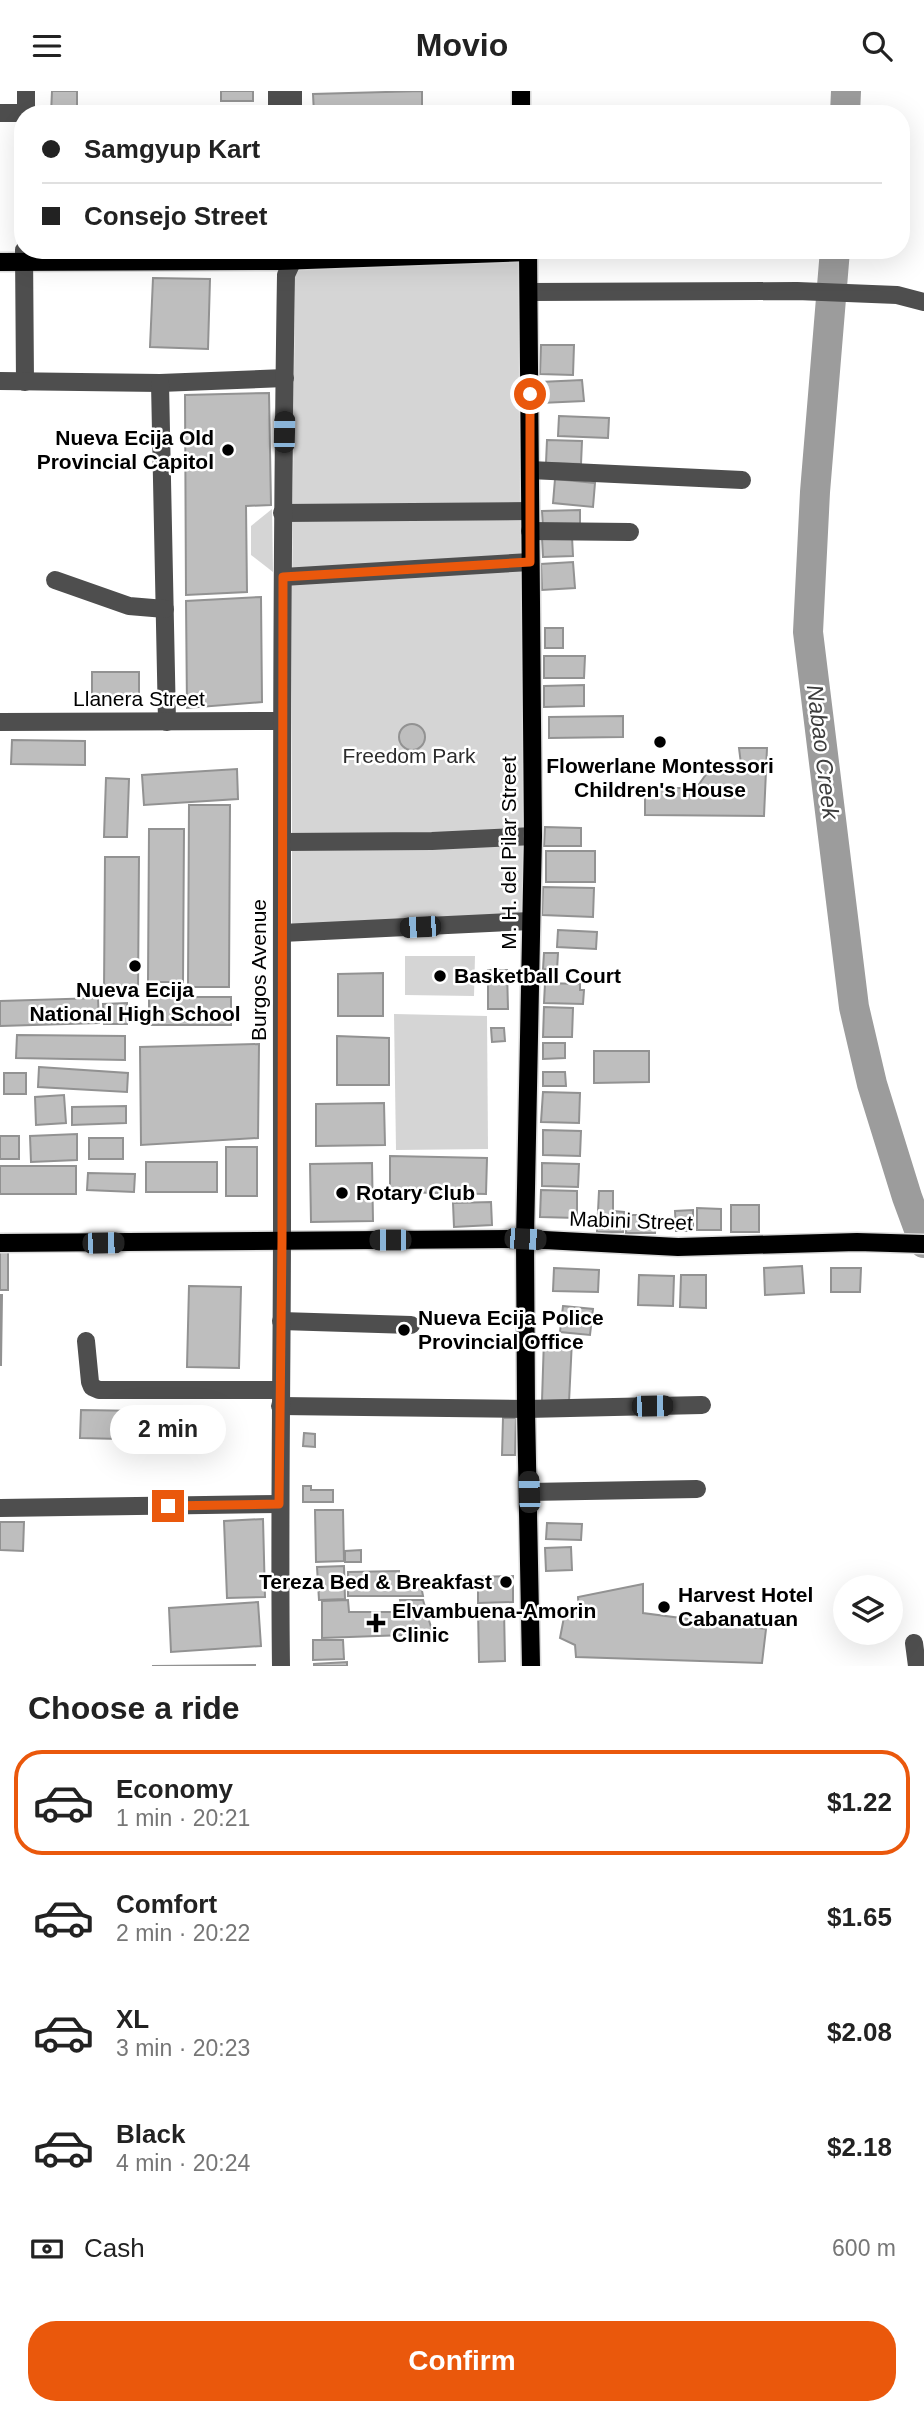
<!DOCTYPE html>
<html lang="en">
<head>
<meta charset="utf-8">
<style>
	:root { --surface:#fff; --page:#f6f6f6; --text:#222; --muted:#767676; --line:#e0e0e0; --accent:#ea580c }
	body { margin:0; font-family:Arial,sans-serif; background:var(--page); color:var(--text); height:100vh; display:flex; flex-direction:column; font-size:26px; white-space:nowrap }
	* { box-sizing:border-box; margin:0 }
	p { font-size:23px; color:var(--muted) }
	.icon { flex:none; width:38px; height:38px; fill:none; stroke:currentColor; stroke-width:2; stroke-linecap:round; stroke-linejoin:round }
	.map { position:relative; height:1575px; overflow:hidden }
	.panel { display:flex; flex-direction:column; background:var(--surface); flex:1 }
	.panel>* { flex:none }
	.hud { position:absolute; left:14px; top:14px; width:896px; height:154px; border-radius:28px; box-shadow:0 7px 28px #0002; display:grid; align-content:center; height:154px; padding:0 28px; background:var(--surface) }
	.controls { position:absolute; left:833px; top:1484px; display:grid; gap:14px }
	.controls a { display:grid; place-items:center; width:70px; height:70px; border-radius:50%; background:var(--surface); box-shadow:0 7px 28px #0002; font-size:35px }
	.end { position:absolute; width:32px; height:32px; margin:-16px; border:9px solid #ea580c; background:#fff; box-shadow:0 0 0 4px #fff }
	.from { border-radius:50% }
	.bubble { position:absolute; height:49px; border-radius:24px; background:var(--surface); box-shadow:0 7px 28px #0002; font-size:23px; font-weight:800; line-height:49px; text-align:center }
	.car { position:absolute; width:21px; height:42px; margin:-21px -10px; border-radius:9px; box-shadow:0 0 5px 2px #0007; background:linear-gradient(#222 24%,#8ab4d8 0 40%,#222 0 76%,#8ab4d8 0 86%,#222 0) }
	.hud b { display:flex; align-items:center; gap:24px; height:66px; font-size:26px }
	.hud b+b { border-top:2px solid var(--line) }
	.hud i { width:18px; height:18px; background:var(--text) }
	ul { padding:0; list-style:none }
	li { display:flex; align-items:center; gap:21px; height:105px; margin:0 14px 10px; padding:0 14px; border:4px solid transparent; border-radius:28px }
	li div { flex:1 }
	li b { display:block; font-size:26px }
	li em { font-style:normal; font-weight:800 }
	li.on { border-color:var(--accent) }
	li>.icon { width:63px; height:63px; stroke-width:1.5 }
	h2 { padding:0 28px; font-size:32px; line-height:84px }
	.pay { display:flex; align-items:center; gap:18px; height:77px; padding:0 28px; font-size:26px }
	.pay p { margin-inline-start:auto }
	.primary-button { display:flex; gap:14px; margin-top:auto; padding:14px 28px }
	.primary-button a { flex:1; height:80px; border-radius:28px; background:var(--accent); color:#fff; font-size:28px; font-weight:800; line-height:80px; text-align:center }
	header { display:flex; justify-content:space-between; align-items:center; height:91px; padding:0 28px; background:var(--surface); font-size:32px; font-weight:800 }
	.map>svg:first-child { display:block }
	.green { fill:#d5d5d5 }
	.lines { fill:none; stroke-linecap:round; stroke-linejoin:round }
	.river { stroke:#9c9c9c; stroke-width:30 }
	.building { fill:#bebebe; stroke:#929292; stroke-width:2 }
	.major-casing { stroke:#dbdbdb; stroke-width:21 }
	.minor { stroke:#4e4e4e; stroke-width:18 }
	.major { stroke:#000; stroke-width:18 }
	.route { stroke:#ea580c; stroke-width:9 }
	.poi-dot { fill:#000; stroke:#fff; stroke-width:2.5 }
	.labels { text-anchor:middle; stroke-width:5; stroke-linejoin:round; paint-order:stroke }
	.poi-label { font-size:21px; font-weight:bold; fill:#000; stroke:#fff; text-anchor:start }
	.street-label { font-size:21px; fill:#000; stroke:#fff }
	.park-label { font-size:21px; fill:#2c2c2c; stroke:#fff }
	.water-label { font-size:23px; font-style:italic; fill:#3d3d3d; stroke:#fff }
</style>
</head>
<body>
<header><svg class="icon" aria-label="menu" viewBox="0 0 24 24"><path d="M4 6h16M4 12h16M4 18h16"/></svg>Movio<svg class="icon" aria-label="search" viewBox="0 0 24 24"><circle cx="10" cy="10" r="6"/><path d="M15 15l6 6"/></svg></header>
<div class="map">
<svg width="924" height="1575" viewBox="0 0 924 1575">
	<rect width="100%" height="100%" fill="#fff"/>
	<!-- green -->
	<g class="green">
		<path d="M 525,170 L 526,827 L 292,834 L 292,502 L 295,177 Z"/>
		<path d="M 272,418 L 273,481 L 251,464 L 251,435 Z"/>
		<path d="M 405,865 L 475,865 L 474,905 L 405,904 Z"/>
		<path d="M 394,923 L 487,925 L 488,1058 L 396,1059 Z"/>
	</g>
	<g class="lines">
		<!-- river -->
		<g class="river">
			<path d="M 845,23 L 846,0"/>
			<path d="M 835,159 L 815,401 L 808,541 L 854,916 L 872,993 L 907,1106 L 924,1152"/>
		</g>
	</g>
	<!-- building -->
	<g class="building">
		<path d="M 52,0 L 77,0 L 77,23 L 51,23 Z"/>
		<rect x="221" y="0" width="32" height="10"/>
		<path d="M 422,0 L 422,23 L 314,23 L 313,3 Z"/>
		<path d="M 219,21 L 270,22 L 270,23 L 219,23 Z"/>
		<path d="M 153,187 L 210,188 L 208,258 L 150,256 Z"/>
		<path d="M 541,254 L 574,254 L 573,284 L 540,283 Z"/>
		<path d="M 582,289 L 584,310 L 541,312 L 540,291 Z"/>
		<path d="M 269,302 L 271,414 L 246,415 L 247,501 L 186,504 L 185,304 Z"/>
		<path d="M 559,325 L 609,327 L 608,347 L 558,345 Z"/>
		<path d="M 547,349 L 582,350 L 581,373 L 546,372 Z"/>
		<path d="M 555,388 L 595,392 L 593,416 L 553,412 Z"/>
		<path d="M 580,419 L 580,436 L 543,437 L 542,420 Z"/>
		<path d="M 572,446 L 573,465 L 543,466 L 542,447 Z"/>
		<path d="M 573,471 L 575,497 L 542,499 L 541,473 Z"/>
		<path d="M 261,506 L 262,611 L 187,617 L 186,510 Z"/>
		<rect x="545" y="537" width="18" height="20"/>
		<path d="M 544,565 L 585,565 L 584,587 L 544,587 Z"/>
		<rect x="92" y="581" width="47" height="28"/>
		<path d="M 584,594 L 584,615 L 544,616 L 544,595 Z"/>
		<path d="M 623,625 L 623,646 L 549,647 L 549,626 Z"/>
		<circle cx="412" cy="646" r="13"/>
		<path d="M 12,649 L 85,650 L 85,674 L 11,673 Z"/>
		<path d="M 739,657 L 767,657 L 764,725 L 645,724 L 645,699 L 697,696 L 707,682 L 742,681 Z"/>
		<path d="M 237,678 L 238,708 L 144,714 L 142,684 Z"/>
		<path d="M 106,687 L 129,688 L 127,746 L 104,746 Z"/>
		<path d="M 189,714 L 230,714 L 229,896 L 188,896 Z"/>
		<path d="M 545,736 L 581,737 L 581,755 L 544,755 Z"/>
		<path d="M 149,738 L 184,738 L 183,891 L 148,891 Z"/>
		<rect x="546" y="760" width="49" height="31"/>
		<path d="M 105,766 L 139,766 L 138,902 L 104,901 Z"/>
		<path d="M 543,796 L 594,797 L 593,826 L 542,824 Z"/>
		<path d="M 558,839 L 597,841 L 596,858 L 557,856 Z"/>
		<path d="M 544,862 L 558,862 L 557,879 L 543,878 Z"/>
		<path d="M 488,879 L 507,879 L 508,918 L 488,918 Z"/>
		<path d="M 383,882 L 383,925 L 338,925 L 338,883 Z"/>
		<path d="M 545,892 L 580,893 L 580,899 L 584,899 L 583,913 L 544,912 Z"/>
		<rect x="149" y="906" width="82" height="28"/>
		<path d="M 98,907 L 99,932 L 0,935 L 0,910 Z"/>
		<path d="M 127,912 L 127,933 L 104,933 L 103,913 Z"/>
		<path d="M 544,916 L 573,917 L 572,946 L 543,946 Z"/>
		<path d="M 491,937 L 504,937 L 505,950 L 492,951 Z"/>
		<path d="M 17,944 L 125,945 L 125,969 L 16,967 Z"/>
		<path d="M 337,945 L 389,947 L 389,994 L 337,994 Z"/>
		<path d="M 543,952 L 565,952 L 565,967 L 543,968 Z"/>
		<path d="M 259,953 L 258,1047 L 141,1054 L 140,956 Z"/>
		<path d="M 594,960 L 649,960 L 649,991 L 594,992 Z"/>
		<path d="M 39,976 L 128,982 L 127,1001 L 38,996 Z"/>
		<path d="M 543,981 L 565,981 L 566,995 L 543,995 Z"/>
		<rect x="4" y="982" width="22" height="21"/>
		<path d="M 543,1001 L 580,1002 L 579,1032 L 541,1031 Z"/>
		<path d="M 64,1004 L 66,1032 L 36,1034 L 35,1006 Z"/>
		<path d="M 384,1012 L 385,1054 L 316,1055 L 316,1013 Z"/>
		<path d="M 126,1015 L 126,1032 L 72,1034 L 72,1016 Z"/>
		<path d="M 543,1039 L 581,1040 L 580,1065 L 543,1064 Z"/>
		<path d="M 77,1043 L 77,1069 L 31,1071 L 30,1045 Z"/>
		<rect x="0" y="1045" width="19" height="23"/>
		<rect x="89" y="1047" width="34" height="21"/>
		<rect x="226" y="1056" width="31" height="49"/>
		<path d="M 390,1065 L 487,1067 L 486,1103 L 390,1101 Z"/>
		<rect x="146" y="1071" width="71" height="30"/>
		<path d="M 372,1072 L 373,1130 L 311,1131 L 310,1073 Z"/>
		<path d="M 542,1072 L 579,1073 L 578,1096 L 542,1095 Z"/>
		<rect x="0" y="1075" width="76" height="28"/>
		<path d="M 88,1082 L 135,1083 L 134,1101 L 87,1099 Z"/>
		<path d="M 541,1099 L 577,1100 L 577,1127 L 540,1126 Z"/>
		<path d="M 599,1100 L 613,1100 L 613,1120 L 624,1121 L 623,1141 L 597,1141 Z"/>
		<path d="M 491,1111 L 492,1134 L 454,1136 L 453,1112 Z"/>
		<rect x="731" y="1114" width="28" height="27"/>
		<path d="M 697,1117 L 721,1118 L 721,1139 L 697,1139 Z"/>
		<path d="M 693,1119 L 693,1140 L 676,1140 L 675,1120 Z"/>
		<path d="M 627,1124 L 656,1124 L 655,1142 L 626,1142 Z"/>
		<rect x="0" y="1158" width="8" height="41"/>
		<path d="M 802,1175 L 804,1202 L 765,1204 L 764,1177 Z"/>
		<path d="M 554,1177 L 599,1179 L 598,1201 L 553,1200 Z"/>
		<path d="M 831,1177 L 861,1177 L 860,1201 L 831,1201 Z"/>
		<path d="M 639,1184 L 674,1185 L 673,1215 L 638,1214 Z"/>
		<path d="M 681,1184 L 706,1184 L 706,1217 L 680,1216 Z"/>
		<path d="M 189,1195 L 241,1196 L 239,1277 L 187,1276 Z"/>
		<path d="M 0,1204 L 2,1204 L 1,1274 L 0,1274 Z"/>
		<path d="M 563,1215 L 593,1218 L 590,1244 L 560,1241 Z"/>
		<path d="M 544,1247 L 572,1249 L 569,1311 L 542,1310 Z"/>
		<path d="M 81,1319 L 204,1321 L 203,1350 L 80,1347 Z"/>
		<path d="M 503,1327 L 516,1327 L 515,1364 L 502,1364 Z"/>
		<path d="M 304,1342 L 315,1343 L 315,1356 L 303,1355 Z"/>
		<path d="M 303,1395 L 311,1395 L 311,1399 L 333,1399 L 333,1411 L 303,1411 Z"/>
		<path d="M 315,1419 L 343,1419 L 344,1470 L 316,1471 Z"/>
		<path d="M 263,1428 L 265,1506 L 227,1507 L 224,1430 Z"/>
		<path d="M 0,1431 L 24,1431 L 23,1460 L 0,1459 Z"/>
		<path d="M 547,1432 L 582,1433 L 581,1449 L 546,1448 Z"/>
		<path d="M 571,1456 L 572,1479 L 546,1480 L 545,1457 Z"/>
		<path d="M 361,1459 L 361,1471 L 345,1471 L 345,1460 Z"/>
		<path d="M 344,1475 L 345,1508 L 319,1509 L 317,1476 Z"/>
		<path d="M 399,1480 L 399,1485 L 406,1485 L 406,1489 L 420,1489 L 423,1505 L 348,1505 L 348,1481 Z"/>
		<path d="M 513,1485 L 513,1511 L 478,1512 L 478,1486 Z"/>
		<path d="M 643,1493 L 643,1522 L 766,1538 L 762,1572 L 576,1566 L 575,1554 L 560,1547 L 564,1526 L 579,1521 L 578,1506 Z"/>
		<path d="M 348,1509 L 349,1521 L 401,1521 L 400,1509 L 423,1509 L 433,1543 L 322,1547 L 322,1510 Z"/>
		<path d="M 258,1511 L 261,1555 L 171,1561 L 169,1517 Z"/>
		<path d="M 478,1518 L 504,1518 L 505,1570 L 479,1571 Z"/>
		<path d="M 313,1549 L 343,1549 L 344,1568 L 313,1569 Z"/>
		<path d="M 347,1571 L 347,1575 L 314,1575 L 314,1573 Z"/>
		<path d="M 255,1574 L 255,1575 L 152,1575 Z"/>
	</g>
	<g class="lines">
		<!-- major casing -->
		<g class="major-casing">
			<g id="major">
				<path d="M 521,0 L 521,23"/>
				<path d="M 528,159 L 533,745 L 525,1148 L 526,1318 L 531,1575"/>
				<path d="M 0,171 L 279,170 L 528,161"/>
				<path d="M 0,1152 L 525,1148 L 678,1156 L 857,1151 L 924,1153"/>
			</g>
		</g>
		<!-- minor -->
		<g class="minor">
			<path d="M 277,0 L 277,23"/>
			<path d="M 0,22 L 26,22"/>
			<path d="M 26,23 L 26,0"/>
			<path d="M 293,23 L 293,0"/>
			<path d="M 24,159 L 25,291"/>
			<path d="M 529,201 L 797,200 L 897,204 L 924,211"/>
			<path d="M 0,290 L 160,292 L 285,287"/>
			<path d="M 160,292 L 167,631"/>
			<path d="M 530,379 L 742,389"/>
			<path d="M 282,422 L 530,420"/>
			<path d="M 530,440 L 630,441"/>
			<path d="M 283,486 L 530,471"/>
			<path d="M 55,489 L 129,515 L 165,518"/>
			<path d="M 0,631 L 278,630"/>
			<path d="M 282,751 L 432,750 L 533,745"/>
			<path d="M 282,842 L 530,830"/>
			<path d="M 281,1230 L 411,1234"/>
			<path d="M 86,1250 L 90,1291 L 92,1296 L 99,1299 L 280,1299"/>
			<path d="M 280,1315 L 526,1318 L 702,1314"/>
			<path d="M 529,1401 L 697,1398"/>
			<path d="M 0,1417 L 279,1413"/>
			<path d="M 914,1552 L 917,1575"/>
			<path d="M 281,1575 C 279,1426 282,1277 282,1128 C 282,813 281,498 286,184 L 293,169 L 293,159"/>
		</g>
		<!-- major -->
		<use href="#major" class="major"/>
	</g>
	<g class="lines">
		<!-- route -->
		<path class="route" d="M 168,1415 L 279,1413 L 282,1150 L 283,486 L 530,471 L 530,303"/>
	</g>
	<!-- markers -->
	<g class="poi-dot">
		<circle cx="228" cy="359" r="7"/>
		<circle cx="660" cy="651" r="7"/>
		<circle cx="135" cy="875" r="7"/>
		<circle cx="440" cy="885" r="7"/>
		<circle cx="342" cy="1102" r="7"/>
		<circle cx="404" cy="1239" r="7"/>
		<circle cx="506" cy="1491" r="7"/>
		<circle cx="664" cy="1516" r="7"/>
		<path d="M372.5 1521.5h7v7h7v7h-7v7h-7v-7h-7v-7h7z"/>
	</g>
	<g class="labels">
		<!-- poi labels -->
		<g class="poi-label">
			<text x="214" y="354" text-anchor="end">Nueva Ecija Old<tspan x="214" dy="24">Provincial Capitol</tspan></text>
			<text x="660" y="682" text-anchor="middle">Flowerlane Montessori<tspan x="660" dy="24">Children's House</tspan></text>
			<text x="454" y="892">Basketball Court</text>
			<text x="135" y="906" text-anchor="middle">Nueva Ecija<tspan x="135" dy="24">National High School</tspan></text>
			<text x="356" y="1109">Rotary Club</text>
			<text x="418" y="1234">Nueva Ecija Police<tspan x="418" dy="24">Provincial Office</tspan></text>
			<text x="492" y="1498" text-anchor="end">Tereza Bed &amp; Breakfast</text>
			<text x="678" y="1511">Harvest Hotel<tspan x="678" dy="24">Cabanatuan</tspan></text>
			<text x="392" y="1527">Elvambuena-Amorin<tspan x="392" dy="24">Clinic</tspan></text>
		</g>
		<!-- street labels -->
		<g class="street-label">
			<text x="139" y="615">Llanera Street</text>
			<text transform="translate(509 762) rotate(-90)" y="7">M. H. del Pilar Street</text>
			<text transform="translate(259 879) rotate(-90)" y="7">Burgos Avenue</text>
			<text transform="translate(631 1130) rotate(2)" y="7">Mabini Street</text>
		</g>
		<!-- park labels -->
		<g class="park-label">
			<text x="409" y="672">Freedom Park</text>
		</g>
		<!-- water labels -->
		<g class="water-label">
			<text transform="translate(823 661) rotate(83)" y="8">Nabao Creek</text>
		</g>
	</g>
</svg>
<div class="controls">
<a><svg class="icon" aria-label="layers" viewBox="0 0 24 24"><path d="M12 4l9 5-9 5-9-5zM3 14l9 5 9-5"/></svg></a>
</div>
<i class="end from" style="left:530px;top:303px"></i>
<i class="end" style="left:168px;top:1415px"></i>
<div class="bubble" style="left:110px;top:1314px;width:116px">2 min</div>
<i class="car" style="left:284px;top:341px;rotate:1deg"></i>
<i class="car" style="left:420px;top:836px;rotate:267deg"></i>
<i class="car" style="left:525px;top:1148px;rotate:93deg"></i>
<i class="car" style="left:390px;top:1149px;rotate:270deg"></i>
<i class="car" style="left:103px;top:1152px;rotate:89deg"></i>
<i class="car" style="left:652px;top:1315px;rotate:89deg"></i>
<i class="car" style="left:529px;top:1401px;rotate:358deg"></i>
<div class="hud">
<b><i class="from"></i>Samgyup Kart</b>
<b><i></i>Consejo Street</b>
</div>
</div>
<section class="panel">
<h2>Choose a ride</h2>
<ul>
<li class="on"><svg class="icon" aria-label="car" viewBox="0 0 24 24"><path d="M5 17H2v-5l4-1 3-4h7l3 4 3 1v5h-3M9 17h6M6 11h13"/><circle cx="7" cy="17" r="2"/><circle cx="17" cy="17" r="2"/></svg><div><b>Economy</b><p>1 min · 20:21</p></div><em>$1.22</em></li>
<li><svg class="icon" aria-label="car" viewBox="0 0 24 24"><path d="M5 17H2v-5l4-1 3-4h7l3 4 3 1v5h-3M9 17h6M6 11h13"/><circle cx="7" cy="17" r="2"/><circle cx="17" cy="17" r="2"/></svg><div><b>Comfort</b><p>2 min · 20:22</p></div><em>$1.65</em></li>
<li><svg class="icon" aria-label="car" viewBox="0 0 24 24"><path d="M5 17H2v-5l4-1 3-4h7l3 4 3 1v5h-3M9 17h6M6 11h13"/><circle cx="7" cy="17" r="2"/><circle cx="17" cy="17" r="2"/></svg><div><b>XL</b><p>3 min · 20:23</p></div><em>$2.08</em></li>
<li><svg class="icon" aria-label="car" viewBox="0 0 24 24"><path d="M5 17H2v-5l4-1 3-4h7l3 4 3 1v5h-3M9 17h6M6 11h13"/><circle cx="7" cy="17" r="2"/><circle cx="17" cy="17" r="2"/></svg><div><b>Black</b><p>4 min · 20:24</p></div><em>$2.18</em></li>
</ul>
<div class="pay"><svg class="icon" aria-label="cash" viewBox="0 0 24 24"><path d="M3 7h18v10H3z"/><circle cx="12" cy="12" r="2"/></svg>Cash<p>600 m</p></div>
<div class="primary-button"><a>Confirm</a></div>
</section>
</body>
</html>
